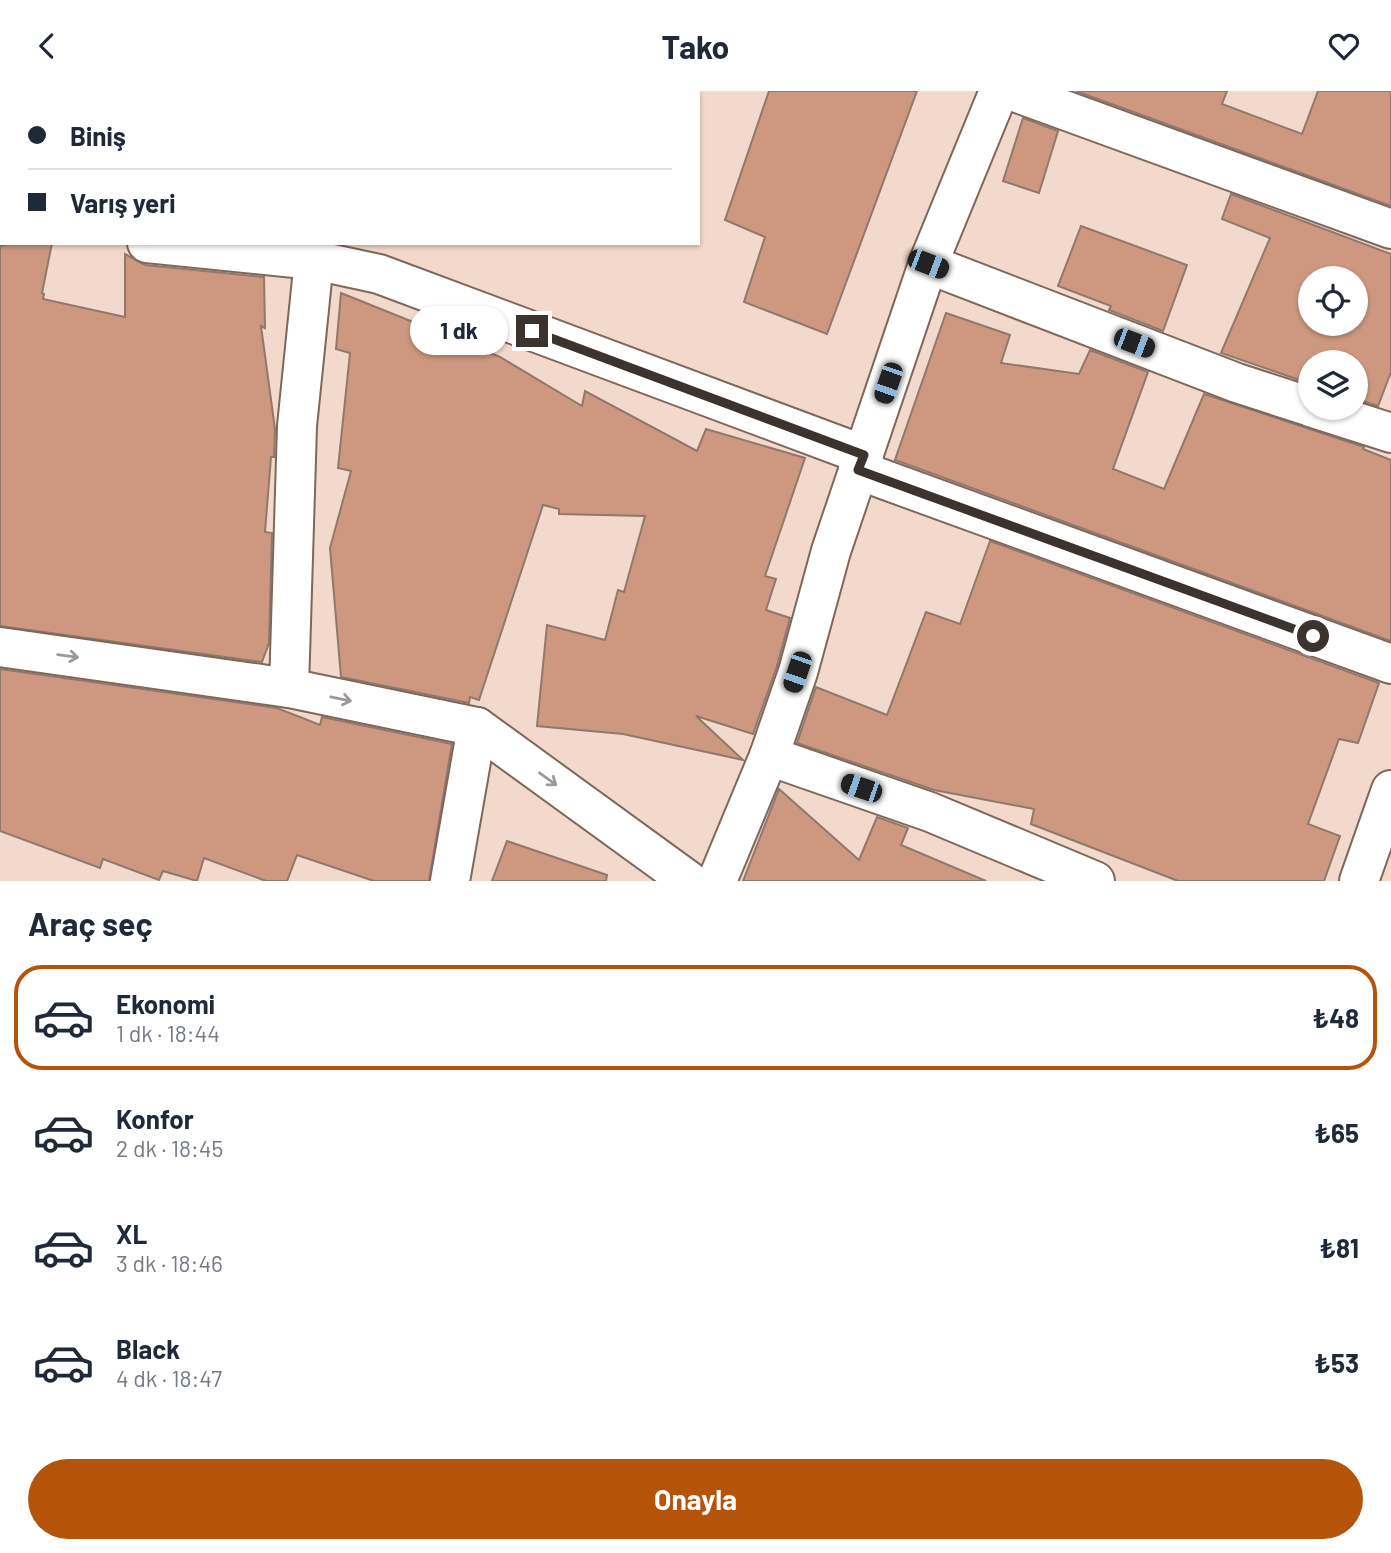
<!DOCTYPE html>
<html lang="tr">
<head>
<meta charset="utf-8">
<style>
	:root { --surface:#fff; --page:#f2f2f3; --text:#1f2937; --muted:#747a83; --line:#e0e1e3; --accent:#b45309 }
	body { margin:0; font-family:Barlow,sans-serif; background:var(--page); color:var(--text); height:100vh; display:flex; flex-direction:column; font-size:26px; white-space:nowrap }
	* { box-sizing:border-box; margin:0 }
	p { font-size:23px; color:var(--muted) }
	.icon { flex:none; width:38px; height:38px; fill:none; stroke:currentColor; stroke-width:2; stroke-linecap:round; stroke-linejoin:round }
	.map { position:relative; height:790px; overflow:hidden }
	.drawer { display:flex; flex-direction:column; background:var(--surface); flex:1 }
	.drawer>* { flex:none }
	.hud { position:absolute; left:0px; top:0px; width:700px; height:154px; box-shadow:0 2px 5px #0004; display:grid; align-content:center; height:154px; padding:0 28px; background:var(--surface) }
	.tools { position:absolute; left:1298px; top:175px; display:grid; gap:14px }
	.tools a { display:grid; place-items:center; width:70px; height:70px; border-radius:50%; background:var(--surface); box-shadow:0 2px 5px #0004; font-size:35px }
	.end { position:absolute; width:32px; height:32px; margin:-16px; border:9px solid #3d332e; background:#fff; box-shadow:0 0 0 4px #fff }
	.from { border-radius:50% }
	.bubble { position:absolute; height:49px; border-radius:24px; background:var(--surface); box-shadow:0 2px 5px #0004; font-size:23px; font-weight:700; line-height:49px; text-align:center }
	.car { position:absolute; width:21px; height:42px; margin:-21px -10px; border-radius:9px; box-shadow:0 0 5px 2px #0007; background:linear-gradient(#222 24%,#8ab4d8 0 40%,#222 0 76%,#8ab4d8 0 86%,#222 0) }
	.hud b { display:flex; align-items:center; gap:24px; height:66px; font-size:26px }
	.hud b+b { border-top:2px solid var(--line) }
	.hud i { width:18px; height:18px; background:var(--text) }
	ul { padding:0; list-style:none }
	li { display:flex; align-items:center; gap:21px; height:105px; margin:0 14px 10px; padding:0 14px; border:4px solid transparent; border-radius:28px }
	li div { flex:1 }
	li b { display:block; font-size:26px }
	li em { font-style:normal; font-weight:700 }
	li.active { border-color:var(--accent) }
	li>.icon { width:63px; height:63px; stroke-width:1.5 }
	h2 { padding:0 28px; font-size:32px; line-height:84px }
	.action { display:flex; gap:14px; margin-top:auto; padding:14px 28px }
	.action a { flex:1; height:80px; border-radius:42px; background:var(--accent); color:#fff; font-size:28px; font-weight:700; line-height:80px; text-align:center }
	header { display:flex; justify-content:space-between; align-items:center; height:91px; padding:0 28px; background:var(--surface); font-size:32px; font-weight:700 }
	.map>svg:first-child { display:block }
	.building { fill:#cd987f; stroke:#90786d; stroke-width:2; fill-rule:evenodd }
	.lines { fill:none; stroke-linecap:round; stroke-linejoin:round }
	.street-casing { stroke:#7e675b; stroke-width:42 }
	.secondary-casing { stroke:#7e675b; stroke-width:42 }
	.street { stroke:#fff; stroke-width:38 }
	.secondary { stroke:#fff; stroke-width:38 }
	.oneway { stroke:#9e9996 }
	.route { stroke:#3d332e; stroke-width:9 }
</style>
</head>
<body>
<header><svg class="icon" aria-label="back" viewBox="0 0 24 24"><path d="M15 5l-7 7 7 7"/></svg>Tako<svg class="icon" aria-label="heart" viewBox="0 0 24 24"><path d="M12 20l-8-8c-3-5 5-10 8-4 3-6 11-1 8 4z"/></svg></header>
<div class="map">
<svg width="1391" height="790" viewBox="0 0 1391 790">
	<rect width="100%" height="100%" fill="#f3d9cb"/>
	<!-- building -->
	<g class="building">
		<path d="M 769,0 L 917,0 L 827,243 L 744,211 L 765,146 L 725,129 Z"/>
		<path d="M 1076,0 L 1227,0 L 1222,13 L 1302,43 L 1318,0 L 1391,0 L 1391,115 Z"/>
		<path d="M 1023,27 L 1058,40 L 1039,102 L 1003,90 Z"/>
		<path d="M 1231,103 L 1391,163 L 1391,281 L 1378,315 L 1356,308 L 1356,271 L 1311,271 L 1311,293 L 1221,262 L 1270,147 L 1222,128 ZM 1311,187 L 1356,187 L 1356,233 L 1311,233 Z"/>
		<path d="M 1081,135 L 1187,174 L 1163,240 L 1109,219 L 1111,215 L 1058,195 Z"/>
		<path d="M 12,152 L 52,152 L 42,202 L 44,203 L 43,208 L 125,226 L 125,163 L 145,174 L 264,186 L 265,237 L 261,235 L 275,338 L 274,366 L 271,366 L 265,441 L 272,442 L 269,552 L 262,571 L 0,535 L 0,155 Z"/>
		<path d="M 341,202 L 500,266 L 582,315 L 585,300 L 697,360 L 706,338 L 805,367 L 765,485 L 776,488 L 766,519 L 790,527 L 777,575 L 753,643 L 696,625 L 743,669 L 623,643 L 537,635 L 547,534 L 605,549 L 618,499 L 624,501 L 645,425 L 559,423 L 559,418 L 543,414 L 479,609 L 470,606 L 469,612 L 341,586 L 330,457 L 351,380 L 338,377 L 350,262 L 336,258 Z"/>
		<path d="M 946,222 L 1010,244 L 1001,272 L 1079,283 L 1090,259 L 1148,281 L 1113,378 L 1164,398 L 1204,303 L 1364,356 L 1363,358 L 1391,369 L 1391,550 L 895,369 Z"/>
		<path d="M 990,450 L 1379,592 L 1358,652 L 1339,648 L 1308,733 L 1340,745 L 1324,790 L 1178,790 L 1031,733 L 1034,718 L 934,699 L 797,652 L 816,596 L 887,624 L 926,521 L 960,533 Z"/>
		<path d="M 0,578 L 277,617 L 320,634 L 322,626 L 452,653 L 429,790 L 374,790 L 297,764 L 287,790 L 266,790 L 204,767 L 197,790 L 163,780 L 159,789 L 103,768 L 100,777 L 0,740 Z"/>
		<path d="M 779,698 L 859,769 L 877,726 L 908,737 L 901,754 L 986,790 L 743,790 Z"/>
		<path d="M 507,750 L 607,784 L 606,790 L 492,790 Z"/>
	</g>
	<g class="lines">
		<!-- street casing -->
		<g class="street-casing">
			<g id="street">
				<path d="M 1012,0 L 1391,138"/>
				<path d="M 128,2 L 128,0"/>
				<path d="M 0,133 L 2,133"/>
				<path d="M 147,152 L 314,169 L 379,183 L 864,364"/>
				<path d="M 928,173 L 1237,292 L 1311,316"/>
				<path d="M 1313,317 L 1391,342"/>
				<path d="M 858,379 L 1391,573"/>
				<path d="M 289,597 L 297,335 L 314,169"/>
				<path d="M 769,665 L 930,721 L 1095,790"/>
				<path d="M 450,790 L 477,636"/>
				<path d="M 717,790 L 769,665 L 798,581 L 831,460 L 928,173 L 999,0"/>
				<path d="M 1359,790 L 1391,699"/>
			</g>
		</g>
		<!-- secondary casing -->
		<g class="secondary-casing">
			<path id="secondary" d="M 0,556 L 289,597 L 477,636 L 689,790"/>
		</g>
		<!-- street -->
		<use href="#street" class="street"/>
		<!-- secondary -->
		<use href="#secondary" class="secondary"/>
	</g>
	<!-- one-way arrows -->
	<defs><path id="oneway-shaft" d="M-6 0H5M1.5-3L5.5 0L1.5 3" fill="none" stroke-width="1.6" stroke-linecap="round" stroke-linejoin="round" transform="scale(1.75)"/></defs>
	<g class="oneway">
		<use href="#oneway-shaft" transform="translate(68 565) rotate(8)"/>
		<use href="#oneway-shaft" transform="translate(341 608) rotate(12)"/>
		<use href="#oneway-shaft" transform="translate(548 688) rotate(36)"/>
	</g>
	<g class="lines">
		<!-- route -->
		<path class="route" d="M 532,240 L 864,364 L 858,379 L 1313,545"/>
	</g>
</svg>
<div class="tools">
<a><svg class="icon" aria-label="locate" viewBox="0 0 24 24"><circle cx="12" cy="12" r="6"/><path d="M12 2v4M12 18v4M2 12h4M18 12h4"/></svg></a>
<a><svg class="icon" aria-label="layers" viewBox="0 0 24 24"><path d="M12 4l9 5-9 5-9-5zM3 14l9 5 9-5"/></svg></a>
</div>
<i class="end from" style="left:1313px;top:545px"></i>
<i class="end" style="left:532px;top:240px"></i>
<div class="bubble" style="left:410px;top:215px;width:98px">1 dk</div>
<i class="car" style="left:928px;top:173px;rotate:111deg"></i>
<i class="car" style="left:1134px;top:252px;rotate:111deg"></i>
<i class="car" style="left:888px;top:292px;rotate:199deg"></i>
<i class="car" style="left:797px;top:581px;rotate:199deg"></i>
<i class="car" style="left:861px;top:697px;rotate:289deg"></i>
<div class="hud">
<b><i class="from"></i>Biniş</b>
<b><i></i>Varış yeri</b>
</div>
</div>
<section class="drawer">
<h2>Araç seç</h2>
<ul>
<li class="active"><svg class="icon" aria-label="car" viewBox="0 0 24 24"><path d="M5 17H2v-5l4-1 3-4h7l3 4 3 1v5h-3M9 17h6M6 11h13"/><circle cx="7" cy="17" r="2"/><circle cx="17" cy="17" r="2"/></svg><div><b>Ekonomi</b><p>1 dk · 18:44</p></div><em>₺48</em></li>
<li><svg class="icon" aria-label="car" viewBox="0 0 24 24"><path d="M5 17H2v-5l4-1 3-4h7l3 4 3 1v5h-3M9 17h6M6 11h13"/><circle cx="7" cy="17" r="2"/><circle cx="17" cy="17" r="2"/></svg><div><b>Konfor</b><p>2 dk · 18:45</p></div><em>₺65</em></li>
<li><svg class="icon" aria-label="car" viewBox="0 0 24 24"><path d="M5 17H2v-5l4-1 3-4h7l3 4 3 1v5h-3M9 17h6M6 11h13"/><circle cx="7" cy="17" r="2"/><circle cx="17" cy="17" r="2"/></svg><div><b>XL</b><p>3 dk · 18:46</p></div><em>₺81</em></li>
<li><svg class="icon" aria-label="car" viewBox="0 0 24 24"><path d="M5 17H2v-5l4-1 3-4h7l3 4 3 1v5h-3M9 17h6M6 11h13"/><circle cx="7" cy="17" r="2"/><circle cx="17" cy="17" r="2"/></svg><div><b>Black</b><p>4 dk · 18:47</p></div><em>₺53</em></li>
</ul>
<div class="action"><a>Onayla</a></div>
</section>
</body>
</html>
